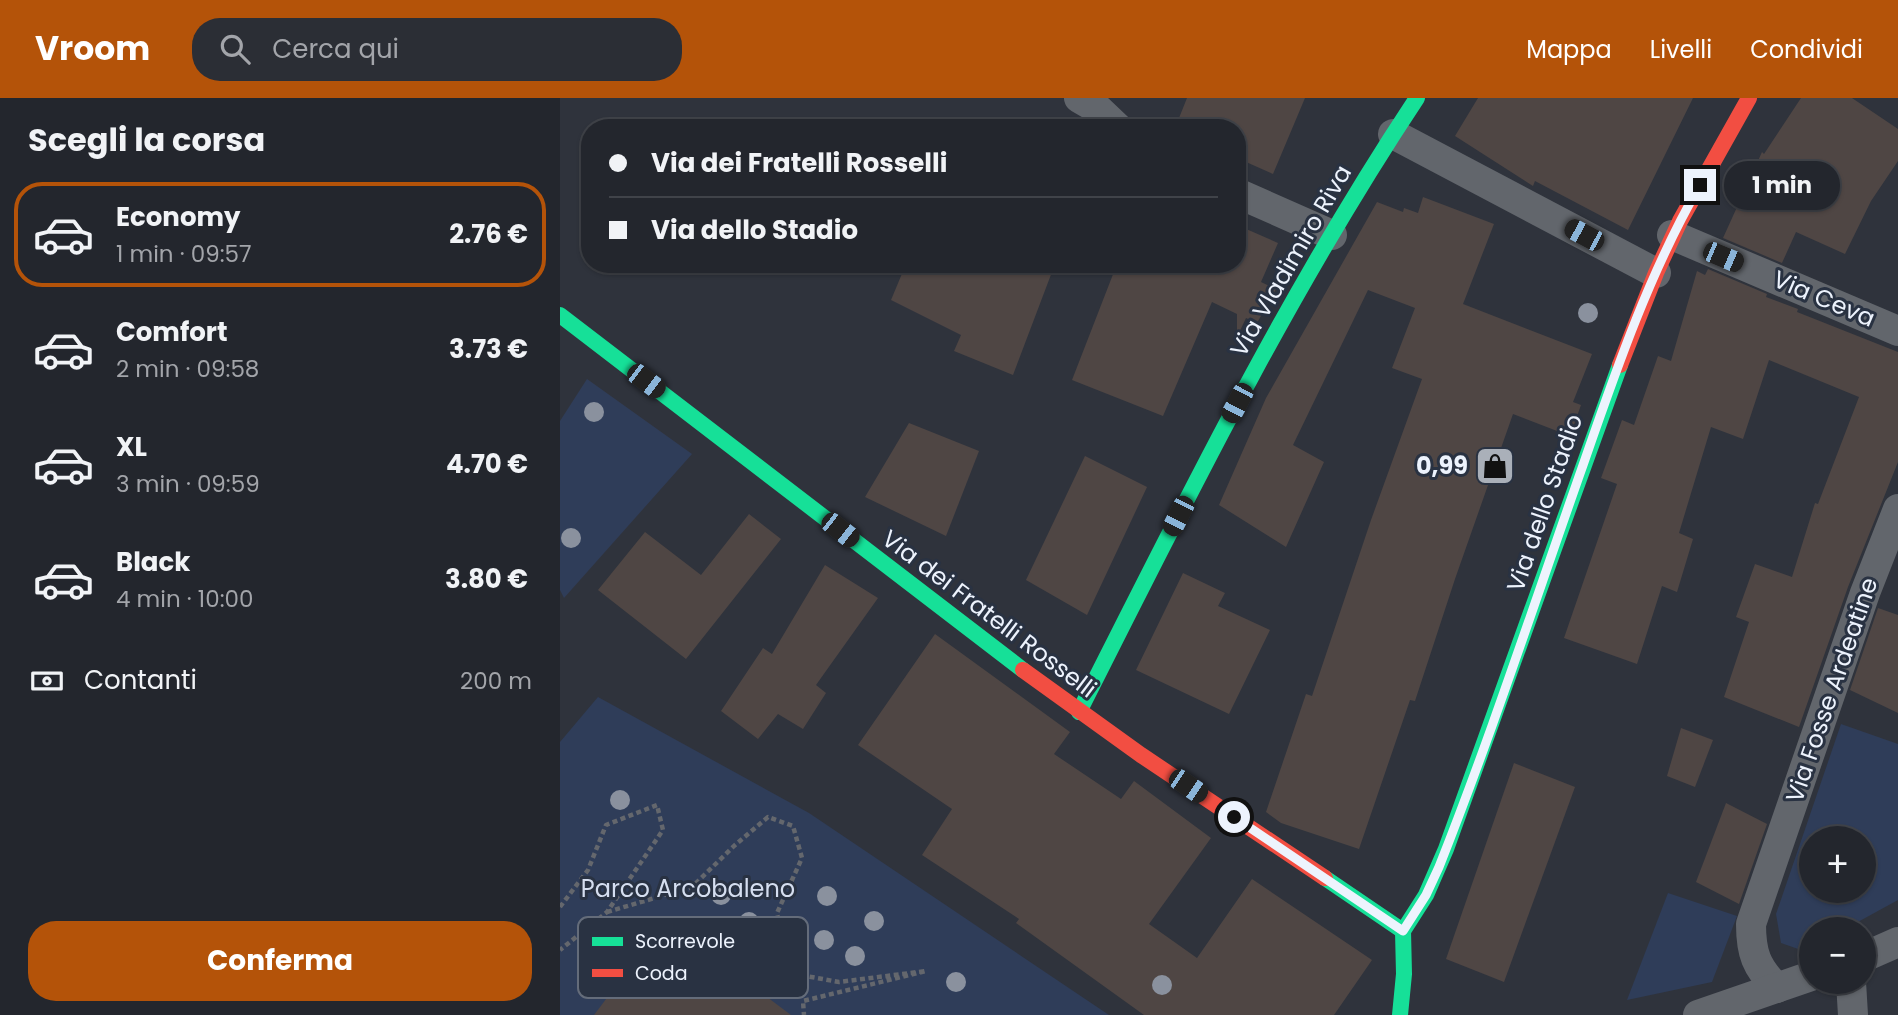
<!DOCTYPE html>
<html lang="it">
<head>
<meta charset="utf-8">
<style>
	:root { --surface:#23262d; --page:#2b2e35; --text:#f1f3f6; --muted:#a3a5aa; --line:#404349; --accent:#b45309 }
	body { margin:0; font-family:Poppins,sans-serif; background:var(--page); color:var(--text); height:100vh; display:flex; flex-direction:column; font-size:26px; white-space:nowrap }
	* { box-sizing:border-box; margin:0 }
	p { font-size:23px; color:var(--muted) }
	.icon { flex:none; width:38px; height:38px; fill:none; stroke:currentColor; stroke-width:2; stroke-linecap:round; stroke-linejoin:round }
	.map { position:relative; flex:1; overflow:hidden }
	.details { display:flex; flex-direction:column; background:var(--surface); width:560px }
	.details>* { flex:none }
	.top-card { position:absolute; left:21px; top:21px; width:665px; height:154px; border-radius:28px; box-shadow:0 2px 5px #0004,0 0 0 2px var(--line); display:grid; align-content:center; height:154px; padding:0 28px; background:var(--surface) }
	.fabs { position:absolute; left:1239px; top:728px; display:grid; gap:14px }
	.fabs a { display:grid; place-items:center; width:77px; height:77px; border-radius:50%; background:var(--surface); box-shadow:0 2px 5px #0004,0 0 0 2px var(--line); font-size:35px }
	.end { position:absolute; width:32px; height:32px; margin:-16px; border:9px solid #edf3fd; background:#111; box-shadow:0 0 0 4px #111 }
	.from { border-radius:50% }
	.bubble { position:absolute; height:49px; border-radius:24px; background:var(--surface); box-shadow:0 2px 5px #0004,0 0 0 2px var(--line); font-size:23px; font-weight:700; line-height:49px; text-align:center }
	.car { position:absolute; width:21px; height:42px; margin:-21px -10px; border-radius:9px; box-shadow:0 0 5px 2px #0007; background:linear-gradient(#222 24%,#8ab4d8 0 40%,#222 0 76%,#8ab4d8 0 86%,#222 0) }
	.top-card b { display:flex; align-items:center; gap:24px; height:66px; font-size:26px }
	.top-card b+b { border-top:2px solid var(--line) }
	.top-card i { width:18px; height:18px; background:var(--text) }
	ul { padding:0; list-style:none }
	li { display:flex; align-items:center; gap:21px; height:105px; margin:0 14px 10px; padding:0 14px; border:4px solid transparent; border-radius:28px }
	li div { flex:1 }
	li b { display:block; font-size:26px }
	li em { font-style:normal; font-weight:700 }
	li.active { border-color:var(--accent) }
	li>.icon { width:63px; height:63px; stroke-width:1.5 }
	h2 { padding:0 28px; font-size:32px; line-height:84px }
	.pay { display:flex; align-items:center; gap:18px; height:77px; padding:0 28px; font-size:26px }
	.pay p { margin-inline-start:auto }
	.action { display:flex; gap:14px; margin-top:auto; padding:14px 28px }
	.action a { flex:1; height:80px; border-radius:28px; background:var(--accent); color:#fff; font-size:28px; font-weight:700; line-height:80px; text-align:center }
	header { display:flex; align-items:center; gap:42px; box-sizing:border-box; height:98px; padding:0 35px; background:var(--accent); color:#fff }
	header strong { font-size:33px }
	nav { display:flex; gap:38px; margin-inline-start:auto; font-size:24px }
	.search { width:490px; height:63px; background:var(--page); display:flex; align-items:center; gap:18px; box-sizing:border-box; padding:0 24px; border-radius:28px; color:var(--muted); font-size:26px }
	main { display:flex; flex:1; min-height:0 }
	.map>svg:first-child { display:block }
	.green { fill:#2f3d59; fill-rule:evenodd }
	.building { fill:#4f4644 }
	.lines { fill:none; stroke-linecap:round; stroke-linejoin:round }
	.path { stroke:#64676d; stroke-width:4.5; stroke-dasharray:5 3.5; stroke-linecap:butt }
	.street { stroke:#62666c; stroke-width:30 }
	.fast { stroke:#16e098; stroke-width:16 }
	.jam { stroke:#f24e42; stroke-width:16 }
	.tree { fill:#8a919e }
	.route { stroke:#edf3fd; stroke-width:9 }
	.labels { text-anchor:middle; stroke-width:6; stroke-linejoin:round; paint-order:stroke }
	.street-label { font-size:24px; fill:#edf3fd; stroke:#293242 }
	.poi-label { font-size:24px; font-weight:bold; fill:#edf3fd; stroke:#293242; text-anchor:end }
	.park-label { font-size:24px; fill:#d5deef; stroke:#293242 }
	.key { fill:#293242; stroke:#646c7a; stroke-width:2 }
	.key-label { font-size:19px; fill:#edf3fd }
</style>
</head>
<body>
<header>
<strong>Vroom</strong>
<div class="search"><svg class="icon" aria-label="search" viewBox="0 0 24 24"><circle cx="10" cy="10" r="6"/><path d="M15 15l6 6"/></svg>Cerca qui</div>
<nav><a>Mappa</a><a>Livelli</a><a>Condividi</a></nav>
</header>
<main>
<section class="details">
<h2>Scegli la corsa</h2>
<ul>
<li class="active"><svg class="icon" aria-label="car" viewBox="0 0 24 24"><path d="M5 17H2v-5l4-1 3-4h7l3 4 3 1v5h-3M9 17h6M6 11h13"/><circle cx="7" cy="17" r="2"/><circle cx="17" cy="17" r="2"/></svg><div><b>Economy</b><p>1 min · 09:57</p></div><em>2.76 €</em></li>
<li><svg class="icon" aria-label="car" viewBox="0 0 24 24"><path d="M5 17H2v-5l4-1 3-4h7l3 4 3 1v5h-3M9 17h6M6 11h13"/><circle cx="7" cy="17" r="2"/><circle cx="17" cy="17" r="2"/></svg><div><b>Comfort</b><p>2 min · 09:58</p></div><em>3.73 €</em></li>
<li><svg class="icon" aria-label="car" viewBox="0 0 24 24"><path d="M5 17H2v-5l4-1 3-4h7l3 4 3 1v5h-3M9 17h6M6 11h13"/><circle cx="7" cy="17" r="2"/><circle cx="17" cy="17" r="2"/></svg><div><b>XL</b><p>3 min · 09:59</p></div><em>4.70 €</em></li>
<li><svg class="icon" aria-label="car" viewBox="0 0 24 24"><path d="M5 17H2v-5l4-1 3-4h7l3 4 3 1v5h-3M9 17h6M6 11h13"/><circle cx="7" cy="17" r="2"/><circle cx="17" cy="17" r="2"/></svg><div><b>Black</b><p>4 min · 10:00</p></div><em>3.80 €</em></li>
</ul>
<div class="pay"><svg class="icon" aria-label="cash" viewBox="0 0 24 24"><path d="M3 7h18v10H3z"/><circle cx="12" cy="12" r="2"/></svg>Contanti<p>200 m</p></div>
<div class="action"><a>Conferma</a></div>
</section>
<div class="map">
<svg width="1338" height="917" viewBox="0 0 1338 917">
	<rect width="100%" height="100%" fill="#2f333c"/>
	<!-- green -->
	<g class="green">
		<path d="M 27,281 L 132,356 L 4,500 L 0,492 L 0,323 Z"/>
		<path d="M 38,599 L 249,715 L 549,917 L 0,917 L 0,644 Z"/>
		<path d="M 1281,626 L 1338,646 L 1338,802 L 1285,831 L 1251,831 L 1251,849 L 1244,853 L 1221,845 L 1216,816 ZM 1304,740 L 1304,793 L 1251,793 L 1251,740 Z"/>
		<path d="M 1108,795 L 1177,818 L 1152,884 L 1067,902 Z"/>
	</g>
	<!-- building -->
	<g class="building">
		<path d="M 627,0 L 745,0 L 713,76 L 677,60 L 677,30 L 615,30 Z"/>
		<path d="M 918,0 L 1133,0 L 1068,132 L 975,83 L 973,88 L 895,38 Z"/>
		<path d="M 1241,0 L 1292,0 L 1338,31 L 1338,63 L 1311,103 L 1285,156 L 1236,134 L 1222,165 L 1163,140 L 1202,54 L 1204,56 Z"/>
		<path d="M 863,99 L 934,126 L 903,206 L 1032,256 L 1013,304 L 1021,307 L 1010,338 L 953,316 L 895,481 L 855,603 L 850,602 L 799,751 L 721,725 L 706,714 L 746,596 L 752,598 L 811,422 L 862,281 L 832,270 L 855,210 L 808,192 L 733,347 L 764,364 L 726,449 L 659,407 L 706,300 L 817,104 L 843,114 L 844,110 L 858,115 Z"/>
		<path d="M 677,127 L 718,145 L 701,184 L 716,191 L 697,225 L 686,220 L 677,239 L 677,216 L 652,204 L 603,318 L 512,282 L 557,166 L 677,166 Z"/>
		<path d="M 346,166 L 495,166 L 453,277 L 394,253 L 401,237 L 331,202 Z"/>
		<path d="M 1148,171 L 1207,196 L 1206,199 L 1238,211 L 1237,214 L 1338,254 L 1338,364 L 1288,489 L 1239,629 L 1164,599 L 1189,524 L 1176,519 L 1195,466 L 1232,479 L 1255,405 L 1258,406 L 1299,299 L 1209,262 L 1183,341 L 1151,329 L 1119,435 L 1133,441 L 1117,494 L 1102,488 L 1077,566 L 1004,540 L 1057,386 L 1041,380 L 1062,322 L 1074,327 L 1098,258 L 1111,263 L 1137,173 L 1145,177 Z"/>
		<path d="M 349,325 L 419,353 L 386,438 L 305,399 Z"/>
		<path d="M 525,358 L 587,389 L 527,517 L 466,482 Z"/>
		<path d="M 189,416 L 221,441 L 126,561 L 38,492 L 85,434 L 141,477 Z"/>
		<path d="M 265,467 L 318,500 L 256,587 L 266,595 L 243,631 L 218,616 L 198,641 L 161,613 L 203,550 L 212,556 Z"/>
		<path d="M 623,475 L 665,495 L 658,508 L 710,532 L 669,616 L 576,572 Z"/>
		<path d="M 1318,510 L 1338,517 L 1338,615 L 1290,592 Z"/>
		<path d="M 375,536 L 510,634 L 494,656 L 561,701 L 574,683 L 651,740 L 589,826 L 637,860 L 692,781 L 812,862 L 774,917 L 584,917 L 456,825 L 459,821 L 362,757 L 392,711 L 298,647 Z"/>
		<path d="M 1121,630 L 1153,642 L 1135,689 L 1107,678 Z"/>
		<path d="M 954,665 L 1015,689 L 944,884 L 886,861 Z"/>
		<path d="M 1166,705 L 1207,726 L 1179,806 L 1136,784 Z"/>
		<path d="M 105,823 L 231,917 L 34,917 Z"/>
	</g>
	<g class="lines">
		<!-- path -->
		<g class="path">
			<path d="M 0,809 L 28,772 L 46,727 L 97,707 L 103,732 L 47,814 L 0,852"/>
			<path d="M 47,814 L 132,789 L 174,748 L 208,719 L 233,728 L 242,760 L 217,815 L 222,843 L 235,876 L 279,884 L 366,873 L 243,903 L 244,917"/>
		</g>
		<!-- street -->
		<g class="street">
			<path d="M 519,0 L 538,11 L 558,30"/>
			<path d="M 833,36 L 1096,175"/>
			<path d="M 677,95 L 772,137"/>
			<path d="M 1112,137 L 1338,233"/>
			<path d="M 1304,859 L 1338,844"/>
			<path d="M 1291,884 L 1293,917"/>
			<path d="M 1217,890 C 1196,869 1191,855 1191,826 L 1305,495 L 1338,411"/>
			<path d="M 1138,917 L 1251,878"/>
		</g>
		<!-- fast -->
		<g class="fast">
			<path d="M 0,217 L 463,572"/>
			<path d="M 519,614 C 624,406 728,194 857,0"/>
			<path d="M 765,780 L 843,833"/>
			<path d="M 843,833 L 866,797 L 886,751 L 1060,267"/>
			<path d="M 840,917 L 844,876 L 843,833"/>
		</g>
		<!-- jam -->
		<g class="jam">
			<path d="M 1060,267 L 1096,175 L 1120,123 L 1189,0"/>
			<path d="M 463,572 L 581,657 L 765,780"/>
		</g>
	</g>
	<!-- trees -->
	<g class="tree">
		<circle cx="1028" cy="215" r="10"/>
		<circle cx="34" cy="314" r="10"/>
		<circle cx="11" cy="440" r="10"/>
		<circle cx="60" cy="702" r="10"/>
		<circle cx="161" cy="797" r="10"/>
		<circle cx="267" cy="798" r="10"/>
		<circle cx="314" cy="823" r="10"/>
		<circle cx="189" cy="824" r="10"/>
		<circle cx="264" cy="842" r="10"/>
		<circle cx="295" cy="858" r="10"/>
		<circle cx="396" cy="884" r="10"/>
		<circle cx="602" cy="887" r="10"/>
	</g>
	<g class="lines">
		<!-- route -->
		<path class="route" d="M 674,719 L 843,833 L 866,797 L 879,769 C 931,638 975,503 1022,370 C 1055,275 1089,175 1140,87"/>
	</g>
	<!-- icons -->
	<defs>
		<g id="shop-square" transform="scale(2.0125)"><rect x="-9" y="-9" width="18" height="18" rx="4" fill="#aab0b9" stroke="#293242"/><path d="M-5-2.5h2.3a2.7 3.5 0 0 1 5.4 0H5L5.5 6h-11ZM-1.5-2.5h3a1.5 2.3 0 0 0-3 0Z" fill="#111"/></g>
	</defs>
	<g fill-rule="evenodd">
		<use href="#shop-square" x="935" y="368"/>
	</g>
	<g class="labels">
		<!-- street labels -->
		<g class="street-label">
			<text transform="translate(731 163) rotate(-60)" y="8">Via Vladimiro Riva</text>
			<text transform="translate(1264 201) rotate(23)" y="8">Via Ceva</text>
			<text transform="translate(985 405) rotate(-71)" y="8">Via dello Stadio</text>
			<text transform="translate(429 516) rotate(37)" y="8">Via dei Fratelli Rosselli</text>
			<text transform="translate(1272 592) rotate(-71)" y="8">Via Fosse Ardeatine</text>
		</g>
		<!-- poi labels -->
		<g class="poi-label">
			<text x="908" y="376">0,99</text>
		</g>
		<!-- park labels -->
		<g class="park-label">
			<text x="128" y="799">Parco Arcobaleno</text>
		</g>
	</g>
	<!-- legend -->
	<rect x="18" y="819" width="230" height="81" rx="10" class="key"/>
	<rect x="32" y="839" width="31" height="9" fill="#16e098"/>
	<rect x="32" y="871" width="31" height="8" fill="#f24e42"/>
	<g class="key-label">
		<text x="75" y="850">Scorrevole</text>
		<text x="75" y="882">Coda</text>
	</g>
</svg>
<div class="fabs">
<a>+</a>
<a>−</a>
</div>
<i class="end from" style="left:674px;top:719px"></i>
<i class="end" style="left:1140px;top:87px"></i>
<div class="bubble" style="left:1164px;top:63px;width:116px">1 min</div>
<i class="car" style="left:1024px;top:137px;rotate:298deg"></i>
<i class="car" style="left:1163px;top:159px;rotate:113deg"></i>
<i class="car" style="left:86px;top:283px;rotate:127deg"></i>
<i class="car" style="left:677px;top:305px;rotate:208deg"></i>
<i class="car" style="left:618px;top:418px;rotate:207deg"></i>
<i class="car" style="left:280px;top:432px;rotate:128deg"></i>
<i class="car" style="left:628px;top:688px;rotate:124deg"></i>
<div class="top-card">
<b><i class="from"></i>Via dei Fratelli Rosselli</b>
<b><i></i>Via dello Stadio</b>
</div>
</div>
</main>
</body>
</html>
